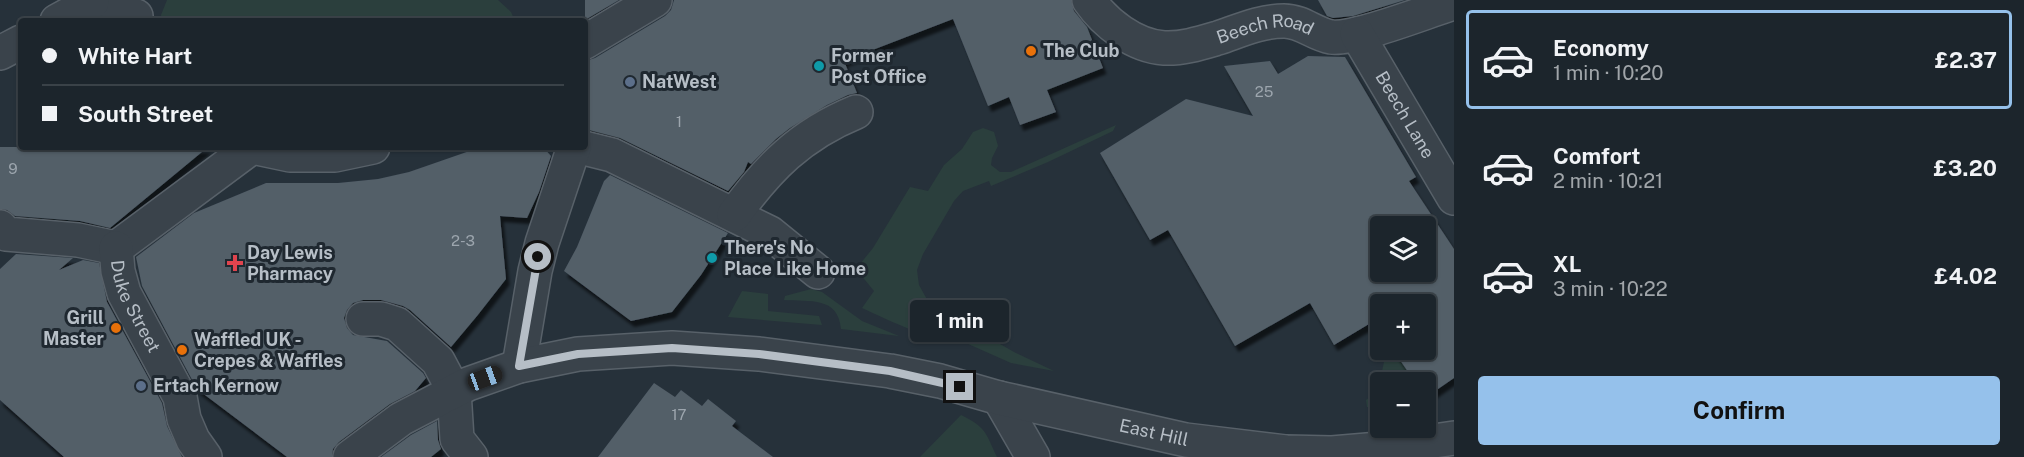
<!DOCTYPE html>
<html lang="en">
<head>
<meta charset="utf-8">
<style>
	:root { --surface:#1c252c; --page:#252d34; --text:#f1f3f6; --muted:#a0a5a9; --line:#3a4248; --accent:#95c1eb }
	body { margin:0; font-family:"Public Sans",sans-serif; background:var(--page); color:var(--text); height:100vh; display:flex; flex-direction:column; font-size:22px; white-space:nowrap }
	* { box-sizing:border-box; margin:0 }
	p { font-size:20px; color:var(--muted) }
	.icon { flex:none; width:33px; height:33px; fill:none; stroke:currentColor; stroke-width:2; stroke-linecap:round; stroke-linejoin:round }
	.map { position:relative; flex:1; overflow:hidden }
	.drawer { display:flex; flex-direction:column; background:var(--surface); width:570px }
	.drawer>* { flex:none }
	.hud { position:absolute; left:18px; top:18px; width:570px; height:132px; border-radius:6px; box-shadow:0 2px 4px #0004,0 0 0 2px var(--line); display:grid; align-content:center; height:132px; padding:0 24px; background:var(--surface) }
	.controls { position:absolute; left:1370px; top:216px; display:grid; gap:12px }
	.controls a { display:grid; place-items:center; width:66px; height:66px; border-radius:6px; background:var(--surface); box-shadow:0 2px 4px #0004,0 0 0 2px var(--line); font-size:30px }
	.end { position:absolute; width:27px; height:27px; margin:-14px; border:8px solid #b6bec6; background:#111; box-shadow:0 0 0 3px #111 }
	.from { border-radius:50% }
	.bubble { position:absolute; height:42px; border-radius:6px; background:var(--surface); box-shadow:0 2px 4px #0004,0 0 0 2px var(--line); font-size:20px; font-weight:700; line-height:42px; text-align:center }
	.car { position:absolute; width:18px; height:36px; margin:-18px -9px; border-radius:8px; box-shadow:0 0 4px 2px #0007; background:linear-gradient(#222 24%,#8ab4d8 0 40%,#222 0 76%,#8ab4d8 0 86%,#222 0) }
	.hud b { display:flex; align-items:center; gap:21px; height:57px; font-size:22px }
	.hud b+b { border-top:2px solid var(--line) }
	.hud i { width:15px; height:15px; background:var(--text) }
	ul { padding:10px 0 0; list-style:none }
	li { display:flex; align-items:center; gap:18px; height:99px; margin:0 12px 9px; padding:0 12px; border:3px solid transparent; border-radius:6px }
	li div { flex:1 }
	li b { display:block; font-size:22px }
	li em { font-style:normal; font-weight:700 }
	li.current { border-color:var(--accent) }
	li>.icon { width:54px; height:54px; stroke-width:1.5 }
	.cta { display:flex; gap:12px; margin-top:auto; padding:12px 24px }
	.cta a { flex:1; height:69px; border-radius:6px; background:var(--accent); color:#111; font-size:24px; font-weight:700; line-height:69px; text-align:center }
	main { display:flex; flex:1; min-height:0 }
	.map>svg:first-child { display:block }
	.green { fill:#2b3f3d }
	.building { fill:#525e68; fill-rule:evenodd; filter:url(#shadow) }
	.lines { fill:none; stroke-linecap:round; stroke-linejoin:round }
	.minor-casing { stroke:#586169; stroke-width:36 }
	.minor { stroke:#3a434b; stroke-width:33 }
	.route { stroke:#b6bec6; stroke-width:8 }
	.food-dot { fill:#e8710a; stroke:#1f2830; stroke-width:2 }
	.culture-dot { fill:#0f9aa8; stroke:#1f2830; stroke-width:2 }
	.service-dot { fill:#5c6f8a; stroke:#1f2830; stroke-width:2 }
	.health-dot { fill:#e0444e; stroke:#1f2830; stroke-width:2 }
	.labels { text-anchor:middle; stroke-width:6; stroke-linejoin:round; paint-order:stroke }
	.number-label { font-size:15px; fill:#9da6ae }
	.street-label { font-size:18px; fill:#b6bec6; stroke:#1f2830 }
	.poi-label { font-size:18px; font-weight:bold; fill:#b6bec6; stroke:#1f2830; text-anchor:start }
</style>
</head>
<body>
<main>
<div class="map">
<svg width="1454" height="457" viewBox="0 0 1454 457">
	<defs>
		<filter id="shadow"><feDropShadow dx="3.5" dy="6" stdDeviation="1.5" flood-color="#0009"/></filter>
	</defs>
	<rect width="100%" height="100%" fill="#26313a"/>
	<!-- green -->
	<g class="green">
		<path d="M 167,0 L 498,0 L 511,12 L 515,21 L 162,21 L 161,15 Z"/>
		<path d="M 1116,125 L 1113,131 L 1048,162 L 991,186 L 989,181 L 963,191 L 954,201 L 923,254 L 917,270 L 919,285 L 929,303 L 1014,352 L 1054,371 L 1011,363 L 966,343 C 936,343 890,321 862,308 L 874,291 L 856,269 L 873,248 L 910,187 L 928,191 L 944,165 L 962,149 L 973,132 L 983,128 L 994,132 L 998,146 L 992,158 L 991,165 L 1000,172 L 1011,172 Z"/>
		<path d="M 811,289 L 822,292 L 862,321 L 899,336 L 841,329 C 838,296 810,302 784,300 L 785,296 Z"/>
		<path d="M 742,291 L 768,294 L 768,311 L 819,316 L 822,325 L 728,317 Z"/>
		<path d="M 1381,350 L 1393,350 L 1415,382 L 1380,382 L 1380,408 L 1367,407 L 1366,400 L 1378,391 L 1385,357 Z"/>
		<path d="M 961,415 C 987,428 985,432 997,457 L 920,457 Z"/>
	</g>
	<!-- building -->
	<g class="building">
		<path d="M 585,0 L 619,0 L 585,20 Z"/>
		<path d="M 674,0 L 1071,0 L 1074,11 L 1087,27 L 1103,68 L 1047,90 L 1056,112 L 1020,125 L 1009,97 L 988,106 L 953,19 L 844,61 L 857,93 L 848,95 L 827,105 L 790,128 L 776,139 L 751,164 L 748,162 L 744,172 L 728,191 L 620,138 L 585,129 L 585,61 L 595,58 L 665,16 L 671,10 Z"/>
		<path d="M 1318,0 L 1405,0 L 1353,16 L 1333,18 L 1327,16 Z"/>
		<path d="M 1308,56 L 1345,57 L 1416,177 L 1409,181 L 1454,249 L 1454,378 L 1425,398 L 1425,382 L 1415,382 L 1393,350 L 1425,350 L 1425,304 L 1380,304 L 1380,331 L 1374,321 L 1334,345 L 1310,303 L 1235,346 L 1168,230 L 1150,240 L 1100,153 L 1186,99 L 1253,116 L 1224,66 L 1270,61 L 1278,74 ZM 1380,226 L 1425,226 L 1425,272 L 1380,272 Z"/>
		<path d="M 0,147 L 208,147 L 110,228 L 80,221 L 15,216 L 7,210 L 0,209 Z"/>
		<path d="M 481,147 L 543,147 L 551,156 L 539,192 L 527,218 L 500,216 L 506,279 L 477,316 L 451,347 L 410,310 L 403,306 L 381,300 L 363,300 L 353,303 L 347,310 L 344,318 L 347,328 L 353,335 L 387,341 L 423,373 L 426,378 L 415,391 L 390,404 L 339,442 L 333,449 L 332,457 L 287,457 L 197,389 L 142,286 L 136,257 L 194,213 L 266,183 L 338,183 L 378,179 L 409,172 Z"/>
		<path d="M 610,175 L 728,233 L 701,275 L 672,312 L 631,321 L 564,271 L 577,247 L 604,181 Z"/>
		<path d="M 16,254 L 73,258 L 59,270 L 83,260 L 99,263 L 107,302 L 162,403 L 167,426 L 182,457 L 64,457 L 0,400 L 0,269 Z"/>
		<path d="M 654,383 L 675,397 L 681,390 L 702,406 L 708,399 L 736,421 L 732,426 L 773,457 L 598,457 Z"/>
		<path d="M 437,421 L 438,440 L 441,449 L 431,457 L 381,457 L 411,435 Z"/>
	</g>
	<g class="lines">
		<!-- minor casing -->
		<g class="minor-casing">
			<g id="minor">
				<path d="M 90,0 L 136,16"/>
				<path id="s1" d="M 1089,0 C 1105,23 1134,46 1164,48 C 1182,49 1201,43 1218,38 C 1239,31 1260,21 1284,21 C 1302,21 1314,34 1331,37 C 1356,40 1427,11 1454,3"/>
				<path d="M 57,21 L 92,2"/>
				<path id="s2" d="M 1357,34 L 1454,198"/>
				<path d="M 585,42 L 655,0"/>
				<path d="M 0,53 L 21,42"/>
				<path d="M 580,147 L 612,155 L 770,233 L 818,272"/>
				<path d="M 734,215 C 768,168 800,135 856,112"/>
				<path d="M 0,227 L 6,234 L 78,240 L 116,248"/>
				<path d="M 116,248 L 252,147 L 290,155 L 335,155 L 373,147"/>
				<path id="s3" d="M 116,248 L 118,271 L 124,293 L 180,397 L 184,419 L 193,440 L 205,457"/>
				<path d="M 363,319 L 381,319 L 397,324 L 438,361 L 454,391 L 457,439 L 471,457"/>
				<path d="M 519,366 L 535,271 L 542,243 L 574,147"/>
				<path d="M 999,398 L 1033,457"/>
				<path id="s4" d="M 350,457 L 401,419 L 468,384 L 519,366 L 578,354 L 672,348 L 759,354 L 890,371 L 940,381 L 999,398 L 1186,440 L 1286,452 L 1332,453 L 1379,449 L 1454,438"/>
			</g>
		</g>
		<!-- minor -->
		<use href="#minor" class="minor"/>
	</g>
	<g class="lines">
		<!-- route -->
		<path class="route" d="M 538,257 L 519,366 L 578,354 L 672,348 L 759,354 L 890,371 L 960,387"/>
	</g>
	<!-- markers -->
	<g class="food-dot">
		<circle cx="1031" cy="51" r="6"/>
		<circle cx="116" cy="328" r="6"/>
		<circle cx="182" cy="350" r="6"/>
	</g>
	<g class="culture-dot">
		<circle cx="819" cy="66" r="6"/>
		<circle cx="712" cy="258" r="6"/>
	</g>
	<g class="service-dot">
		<circle cx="630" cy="82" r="6"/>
		<circle cx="141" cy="386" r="6"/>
	</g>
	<path class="health-dot" d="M232 254h6v6h6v6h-6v6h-6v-6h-6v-6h6z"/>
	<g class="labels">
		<!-- number labels -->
		<g class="number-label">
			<text x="1264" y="97">25</text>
			<text x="679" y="127">1</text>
			<text x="13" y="174">9</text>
			<text x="463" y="246">2-3</text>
			<text x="679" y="420">17</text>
		</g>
		<!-- street labels -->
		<g class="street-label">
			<text dy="6" stroke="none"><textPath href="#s1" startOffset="196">Beech Road</textPath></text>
			<text dy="6" stroke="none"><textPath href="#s2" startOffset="94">Beech Lane</textPath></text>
			<text dy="6" stroke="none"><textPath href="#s3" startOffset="62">Duke Street</textPath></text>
			<text dy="6" stroke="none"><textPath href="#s4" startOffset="838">East Hill</textPath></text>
		</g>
		<!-- poi labels -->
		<g class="poi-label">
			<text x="1043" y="57">The Club</text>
			<text x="831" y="62">Former<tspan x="831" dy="21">Post Office</tspan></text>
			<text x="642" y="88">NatWest</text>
			<text x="724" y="254">There's No<tspan x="724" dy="21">Place Like Home</tspan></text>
			<text x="247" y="259">Day Lewis<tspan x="247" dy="21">Pharmacy</tspan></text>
			<text x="104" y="324" text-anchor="end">Grill<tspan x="104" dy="21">Master</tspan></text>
			<text x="194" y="346">Waffled UK -<tspan x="194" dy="21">Crepes &amp; Waffles</tspan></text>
			<text x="153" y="392">Ertach Kernow</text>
		</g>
	</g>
</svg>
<div class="controls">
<a><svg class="icon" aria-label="layers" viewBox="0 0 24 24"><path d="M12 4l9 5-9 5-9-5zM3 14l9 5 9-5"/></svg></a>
<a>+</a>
<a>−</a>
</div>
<i class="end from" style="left:538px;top:257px"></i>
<i class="end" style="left:960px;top:387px"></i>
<div class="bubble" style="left:910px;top:300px;width:99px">1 min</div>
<i class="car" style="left:485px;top:378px;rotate:70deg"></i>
<div class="hud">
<b><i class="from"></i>White Hart</b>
<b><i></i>South Street</b>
</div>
</div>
<section class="drawer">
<ul>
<li class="current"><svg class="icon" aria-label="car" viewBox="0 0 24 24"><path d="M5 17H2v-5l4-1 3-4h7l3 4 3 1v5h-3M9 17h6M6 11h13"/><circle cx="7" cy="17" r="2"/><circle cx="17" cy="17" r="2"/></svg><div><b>Economy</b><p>1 min · 10:20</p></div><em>£2.37</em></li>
<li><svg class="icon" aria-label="car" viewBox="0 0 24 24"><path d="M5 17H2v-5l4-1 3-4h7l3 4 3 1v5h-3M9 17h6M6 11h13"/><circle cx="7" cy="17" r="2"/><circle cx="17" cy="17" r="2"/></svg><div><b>Comfort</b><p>2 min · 10:21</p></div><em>£3.20</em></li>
<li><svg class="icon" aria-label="car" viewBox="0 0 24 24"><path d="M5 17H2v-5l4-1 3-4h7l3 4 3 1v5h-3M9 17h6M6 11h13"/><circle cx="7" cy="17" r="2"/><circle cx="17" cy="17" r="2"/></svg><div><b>XL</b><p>3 min · 10:22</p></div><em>£4.02</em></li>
</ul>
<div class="cta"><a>Confirm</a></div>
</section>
</main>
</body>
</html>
